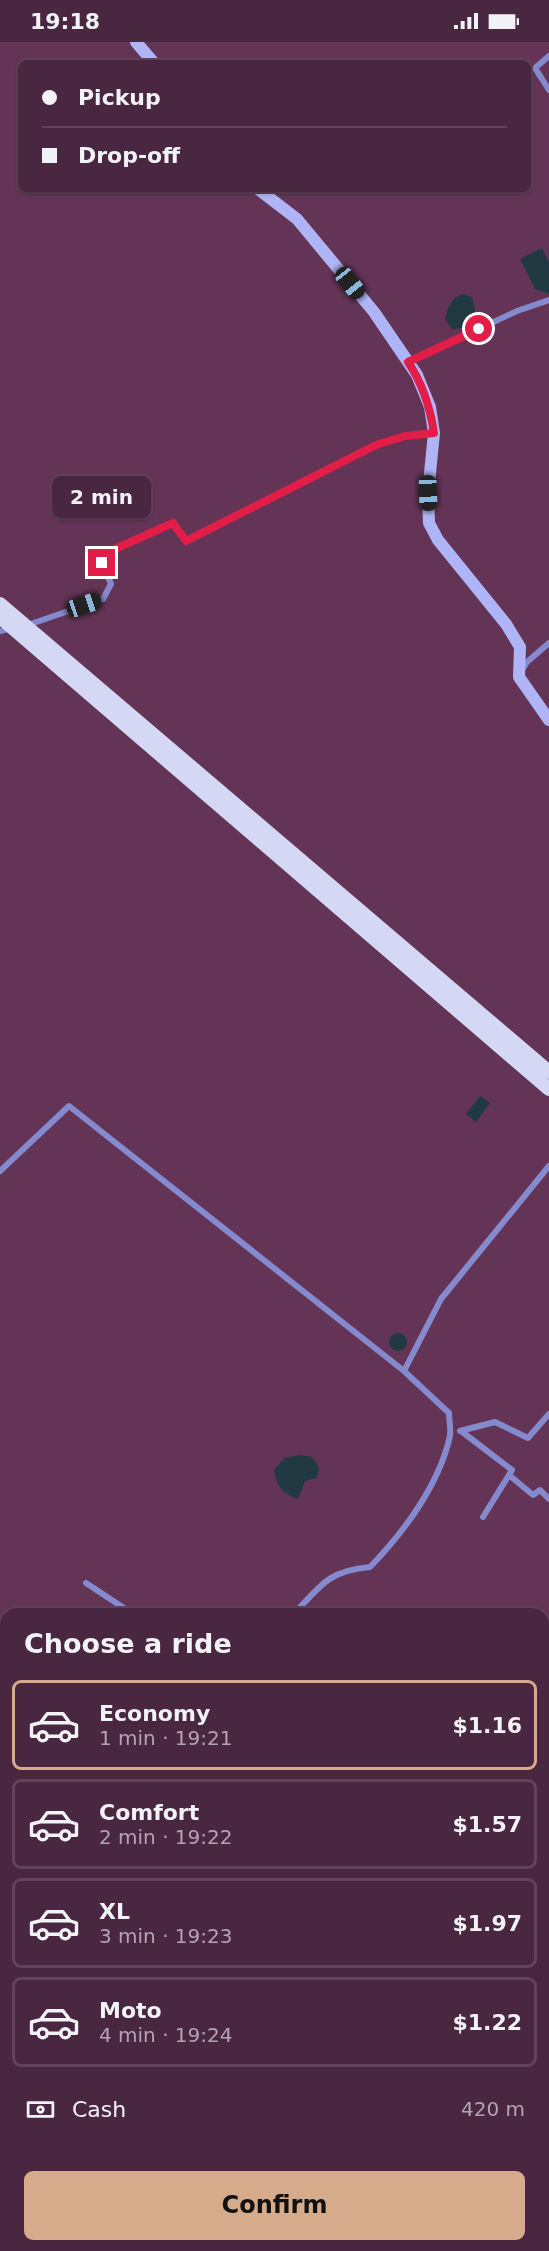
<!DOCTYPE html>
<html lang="en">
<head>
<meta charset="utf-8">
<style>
	:root { --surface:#4a2740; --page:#54334b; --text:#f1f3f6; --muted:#b2a5b1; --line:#614459; --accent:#d6ab8b }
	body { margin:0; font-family:"DejaVu Sans",sans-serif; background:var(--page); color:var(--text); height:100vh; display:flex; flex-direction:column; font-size:22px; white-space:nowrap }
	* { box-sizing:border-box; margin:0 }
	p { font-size:20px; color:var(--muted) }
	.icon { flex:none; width:33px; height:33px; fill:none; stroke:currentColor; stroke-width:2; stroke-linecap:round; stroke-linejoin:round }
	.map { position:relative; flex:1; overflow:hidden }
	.drawer { position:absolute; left:0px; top:1566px; width:549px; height:644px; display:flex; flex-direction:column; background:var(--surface); border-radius:18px 18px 0 0; box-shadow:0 2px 4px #0004,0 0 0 2px var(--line) }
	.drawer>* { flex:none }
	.hud { position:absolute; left:18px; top:18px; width:513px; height:132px; border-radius:9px; box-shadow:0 2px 4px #0004,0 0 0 2px var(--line); display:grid; align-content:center; height:132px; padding:0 24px; background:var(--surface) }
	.end { position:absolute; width:27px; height:27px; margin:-14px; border:8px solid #e11d48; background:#fff; box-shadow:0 0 0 3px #fff }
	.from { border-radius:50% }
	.bubble { position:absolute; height:42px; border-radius:9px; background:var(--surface); box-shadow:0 2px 4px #0004,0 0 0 2px var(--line); font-size:20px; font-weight:700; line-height:42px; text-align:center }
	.car { position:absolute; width:18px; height:36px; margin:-18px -9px; border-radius:8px; box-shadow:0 0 4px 2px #0007; background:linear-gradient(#222 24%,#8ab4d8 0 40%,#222 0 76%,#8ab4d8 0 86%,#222 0) }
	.hud b { display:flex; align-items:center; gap:21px; height:57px; font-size:22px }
	.hud b+b { border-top:2px solid var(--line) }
	.hud i { width:15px; height:15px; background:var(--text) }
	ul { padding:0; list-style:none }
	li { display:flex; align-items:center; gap:18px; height:90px; margin:0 12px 9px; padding:0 12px; border:3px solid var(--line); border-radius:9px }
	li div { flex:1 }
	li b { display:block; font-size:22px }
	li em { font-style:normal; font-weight:700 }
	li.on { border-color:var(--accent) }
	li>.icon { width:54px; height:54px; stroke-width:1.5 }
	h2 { padding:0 24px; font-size:27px; line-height:72px }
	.pay { display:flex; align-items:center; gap:15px; height:66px; padding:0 24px; font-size:22px }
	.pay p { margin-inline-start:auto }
	.button { display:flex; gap:12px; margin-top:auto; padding:12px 24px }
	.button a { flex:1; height:69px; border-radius:9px; background:var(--accent); color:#111; font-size:24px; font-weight:700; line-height:69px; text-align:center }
	.status { display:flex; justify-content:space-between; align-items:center; height:42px; padding:0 30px; background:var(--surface); direction:ltr }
	.status svg { height:16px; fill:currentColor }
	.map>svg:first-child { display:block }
	.water { fill:#213a42 }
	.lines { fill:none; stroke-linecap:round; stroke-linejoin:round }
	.canal { stroke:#213a42; stroke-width:9 }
	.street { stroke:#858acf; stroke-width:6 }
	.secondary { stroke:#aeb4f5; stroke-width:12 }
	.primary { stroke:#d5d8f4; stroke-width:14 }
	.route { stroke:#e11d48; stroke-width:8 }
</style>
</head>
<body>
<div class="status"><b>19:18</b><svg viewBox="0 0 49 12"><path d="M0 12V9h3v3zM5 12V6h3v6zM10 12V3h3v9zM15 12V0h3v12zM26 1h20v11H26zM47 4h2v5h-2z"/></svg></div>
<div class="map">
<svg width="549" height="2209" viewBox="0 0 549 2209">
	<rect width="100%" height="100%" fill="#633455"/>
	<!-- water -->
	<g class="water">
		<path d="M 542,206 L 549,221 L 549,252 L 535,247 L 520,217 Z"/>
		<path d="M 462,252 L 472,255 L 476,273 L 462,286 L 452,287 L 445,277 C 448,266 450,257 462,252 Z"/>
		<path d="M 480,1054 L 490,1061 L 476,1080 L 466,1072 Z"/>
		<circle cx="398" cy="1300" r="9"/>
		<path d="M 300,1413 L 312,1415 L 319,1425 L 317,1436 L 305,1439 L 298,1457 C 282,1452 276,1443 274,1427 L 285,1416 Z"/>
		<path d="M 543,1781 L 549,1784 L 549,1835 L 543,1834 Z"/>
	</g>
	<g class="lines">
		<!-- canal -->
		<g class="canal">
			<path d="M 0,2079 L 6,2079"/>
			<path d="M 543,2157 L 549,2161"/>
		</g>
		<!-- street -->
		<g class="street">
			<path d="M 549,14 L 535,26 L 549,48"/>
			<path d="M 408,320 L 517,269 L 549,258"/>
			<path d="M 25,584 L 103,557 L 111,542 L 102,521 L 108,510 L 173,481 L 186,499 L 376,403 L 405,394 L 434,391"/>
			<path d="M 0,589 L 12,586"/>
			<path d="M 522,628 L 527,620 L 549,601"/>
			<path d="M 0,1129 L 69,1064 L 404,1329 L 449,1371 C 449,1378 451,1387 450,1394 C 439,1443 404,1490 370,1525 C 328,1529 321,1543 294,1572"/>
			<path d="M 404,1329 L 441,1257 L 549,1124"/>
			<path d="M 460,1389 L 495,1380 L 528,1396 L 549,1372"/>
			<path d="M 461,1389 L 512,1428 L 483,1475"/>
			<path d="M 509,1433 L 533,1453 L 540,1448 L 549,1457"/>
			<path d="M 86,1541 L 133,1572"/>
			<path d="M 543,1587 L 549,1580"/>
			<path d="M 543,1729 L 549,1722"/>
			<path d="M 0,1911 L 6,1908"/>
			<path d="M 193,2209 L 197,2204"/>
		</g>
		<!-- secondary -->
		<g class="secondary">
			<path d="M 136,0 L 154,21"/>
			<path d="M 258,147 L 297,177 L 374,270 L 417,333 L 430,365 L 434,391 L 428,451 L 429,481 L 438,498 L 506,582 L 520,605 L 519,635 L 549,678"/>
		</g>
		<!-- primary -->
		<g class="primary">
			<path d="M 0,562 L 549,1030"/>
			<path d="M 0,575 L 549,1047"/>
		</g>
	</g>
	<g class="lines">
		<!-- route -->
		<path class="route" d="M 102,521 L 108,510 L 173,481 L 186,499 L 376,403 L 405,394 L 434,391 C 430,365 423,342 408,320 L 479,287"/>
	</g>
</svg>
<i class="end from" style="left:479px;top:287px"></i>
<i class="end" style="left:102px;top:521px"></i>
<div class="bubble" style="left:52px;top:434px;width:99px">2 min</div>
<i class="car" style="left:350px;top:241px;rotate:141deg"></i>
<i class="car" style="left:428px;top:451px;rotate:178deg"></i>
<i class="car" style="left:84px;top:563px;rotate:71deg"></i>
<div class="hud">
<b><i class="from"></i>Pickup</b>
<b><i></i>Drop-off</b>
</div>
<section class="drawer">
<h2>Choose a ride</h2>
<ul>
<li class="on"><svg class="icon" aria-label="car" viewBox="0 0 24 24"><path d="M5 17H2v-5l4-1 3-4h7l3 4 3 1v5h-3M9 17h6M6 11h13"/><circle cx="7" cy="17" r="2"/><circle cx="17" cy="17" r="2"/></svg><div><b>Economy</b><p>1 min · 19:21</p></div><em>$1.16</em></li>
<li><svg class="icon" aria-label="car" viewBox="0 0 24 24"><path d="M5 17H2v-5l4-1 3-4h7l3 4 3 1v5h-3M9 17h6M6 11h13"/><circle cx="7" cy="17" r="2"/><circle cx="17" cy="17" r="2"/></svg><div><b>Comfort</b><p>2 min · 19:22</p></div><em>$1.57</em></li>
<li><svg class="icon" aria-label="car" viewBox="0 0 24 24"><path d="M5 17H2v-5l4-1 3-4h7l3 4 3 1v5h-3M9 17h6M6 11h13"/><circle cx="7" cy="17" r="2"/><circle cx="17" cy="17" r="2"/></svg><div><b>XL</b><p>3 min · 19:23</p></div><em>$1.97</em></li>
<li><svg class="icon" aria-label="car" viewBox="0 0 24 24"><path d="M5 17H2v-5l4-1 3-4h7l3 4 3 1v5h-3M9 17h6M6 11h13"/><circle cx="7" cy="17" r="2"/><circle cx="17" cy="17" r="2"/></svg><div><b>Moto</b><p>4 min · 19:24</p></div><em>$1.22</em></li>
</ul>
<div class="pay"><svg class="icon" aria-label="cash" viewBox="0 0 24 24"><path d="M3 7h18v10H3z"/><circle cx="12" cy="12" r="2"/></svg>Cash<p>420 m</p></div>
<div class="button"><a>Confirm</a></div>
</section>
</div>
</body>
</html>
